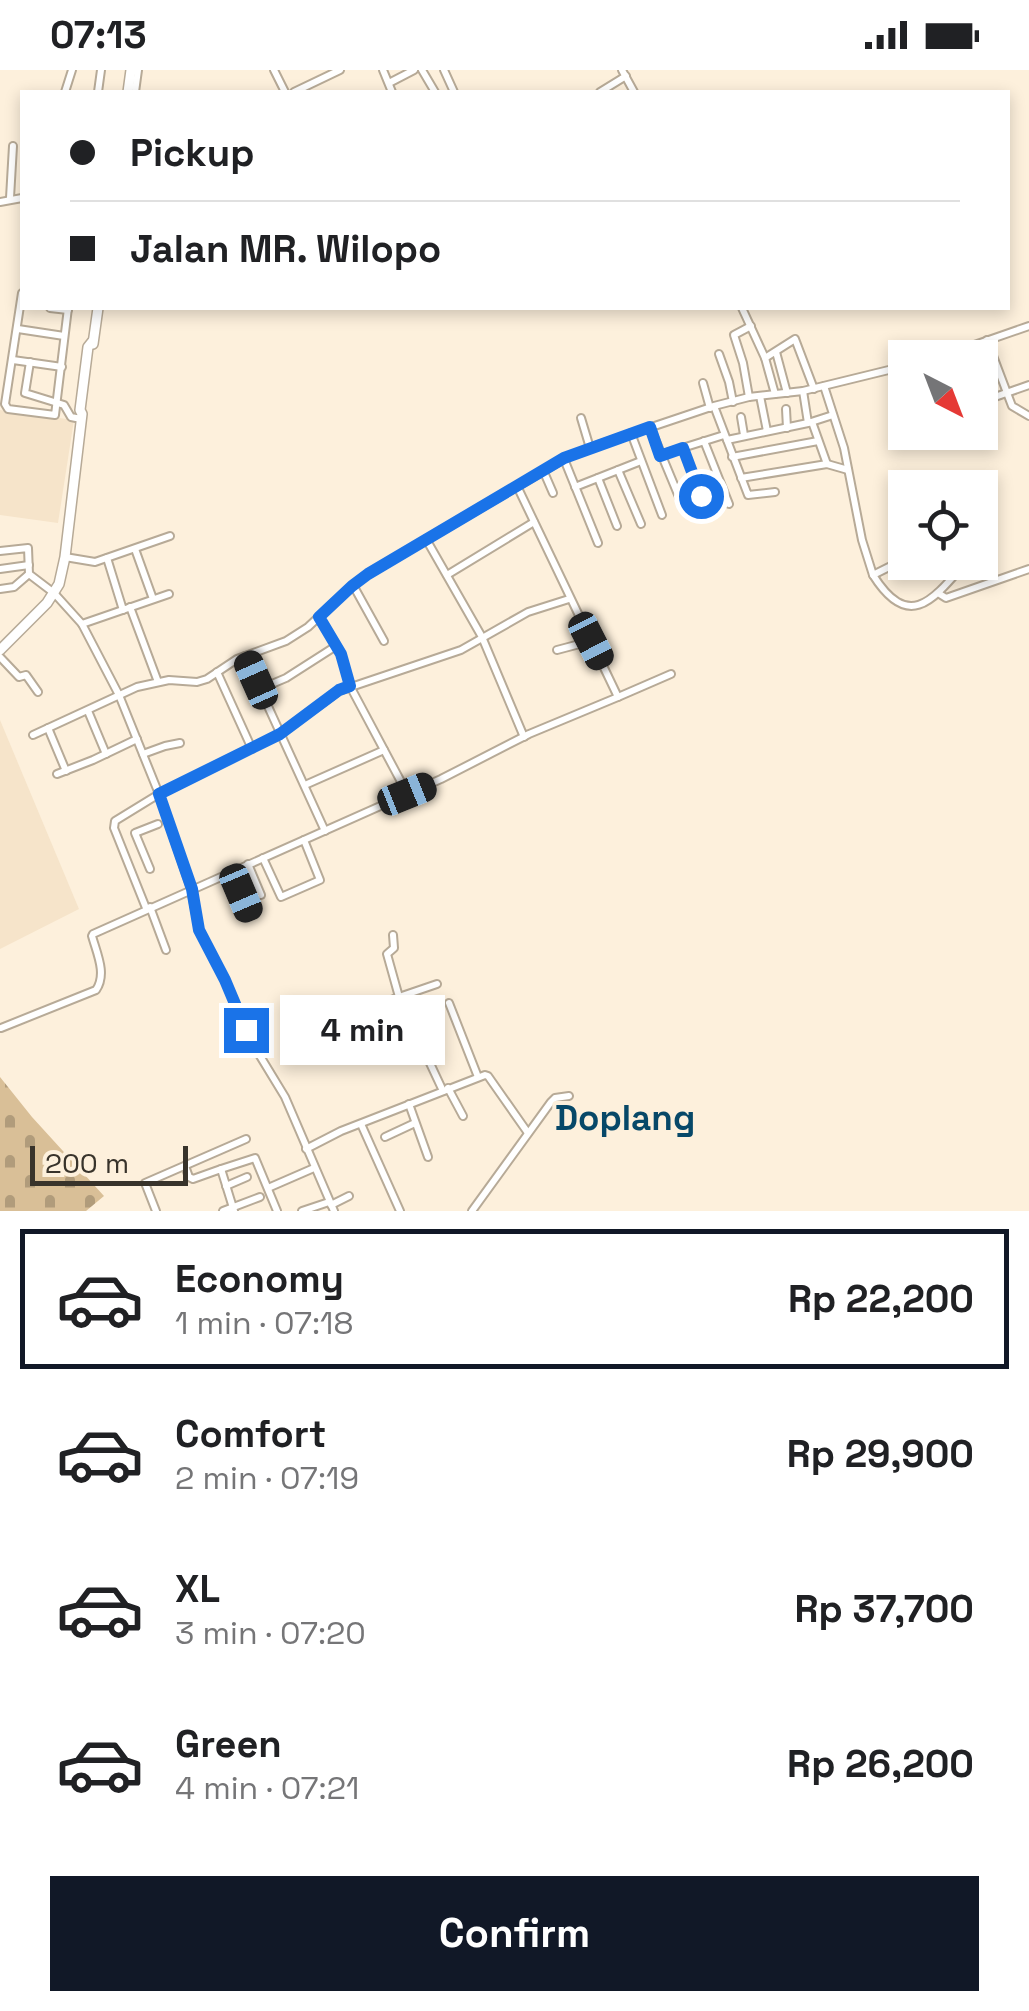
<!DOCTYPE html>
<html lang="en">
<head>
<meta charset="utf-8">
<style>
	:root { --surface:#fff; --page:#f6f6f6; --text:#202124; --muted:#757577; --line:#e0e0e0; --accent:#111827 }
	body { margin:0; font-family:"Space Grotesk",sans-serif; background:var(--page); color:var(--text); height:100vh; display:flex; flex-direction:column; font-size:38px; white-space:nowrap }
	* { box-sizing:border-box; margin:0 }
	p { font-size:32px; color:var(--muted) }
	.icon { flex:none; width:55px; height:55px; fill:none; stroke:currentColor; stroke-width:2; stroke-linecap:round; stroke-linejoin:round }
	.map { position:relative; height:1141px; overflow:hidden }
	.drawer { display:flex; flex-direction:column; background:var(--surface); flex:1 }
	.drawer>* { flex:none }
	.guide { position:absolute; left:20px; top:20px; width:990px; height:220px; border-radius:0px; box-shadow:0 5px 15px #0003; display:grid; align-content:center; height:220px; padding:0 50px; background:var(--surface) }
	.needle { width:65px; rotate:138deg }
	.fabs { position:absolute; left:888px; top:270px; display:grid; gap:20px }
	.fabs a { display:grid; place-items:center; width:110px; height:110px; border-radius:0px; background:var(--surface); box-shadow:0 5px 15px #0003; font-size:50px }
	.scale { position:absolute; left:30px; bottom:25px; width:158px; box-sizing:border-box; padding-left:10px; border:5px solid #38332b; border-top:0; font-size:28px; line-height:35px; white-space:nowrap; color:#38332b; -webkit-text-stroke:8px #fdf0dc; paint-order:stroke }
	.end { position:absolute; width:45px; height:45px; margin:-22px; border:12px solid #1a73e8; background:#fff; box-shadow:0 0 0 5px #fff }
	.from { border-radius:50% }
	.bubble { position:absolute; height:70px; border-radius:0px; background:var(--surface); box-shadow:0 5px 15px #0003; font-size:32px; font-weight:700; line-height:70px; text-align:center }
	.car { position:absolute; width:30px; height:60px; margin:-30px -15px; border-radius:12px; box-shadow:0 0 8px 2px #0007; background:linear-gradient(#222 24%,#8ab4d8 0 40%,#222 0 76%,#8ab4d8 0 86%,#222 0) }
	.guide b { display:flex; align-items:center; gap:35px; height:95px; font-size:38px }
	.guide b+b { border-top:2px solid var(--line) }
	.guide i { width:25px; height:25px; background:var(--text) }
	ul { padding:18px 0 0; list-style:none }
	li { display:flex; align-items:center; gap:30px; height:140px; margin:0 20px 15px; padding:0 30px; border:5px solid transparent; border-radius:0px }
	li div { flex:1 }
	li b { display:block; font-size:38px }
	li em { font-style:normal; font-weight:700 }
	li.on { border-color:var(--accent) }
	li>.icon { width:90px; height:90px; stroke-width:1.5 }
	.primary-button { display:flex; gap:20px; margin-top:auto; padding:20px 50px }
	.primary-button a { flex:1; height:115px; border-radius:0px; background:var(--accent); color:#fff; font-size:40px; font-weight:700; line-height:115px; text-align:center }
	.status { display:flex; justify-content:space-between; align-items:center; height:70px; padding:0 50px; background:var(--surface); direction:ltr }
	.status svg { height:28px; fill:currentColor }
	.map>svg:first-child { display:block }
	.built { fill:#f6e4ca }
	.cemetery { fill:url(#cemetery-stones) }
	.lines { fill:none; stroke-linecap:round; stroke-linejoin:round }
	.minor-casing { stroke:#b7aa97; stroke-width:10 }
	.secondary-casing { stroke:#b7aa97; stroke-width:12 }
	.minor { stroke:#fff; stroke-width:6 }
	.secondary { stroke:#fff; stroke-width:9 }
	.route { stroke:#1a73e8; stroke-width:12 }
	.labels { text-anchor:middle; stroke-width:8; stroke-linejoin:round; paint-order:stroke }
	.quarter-label { font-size:35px; font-weight:bold; fill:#074868; stroke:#fdf0dc }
</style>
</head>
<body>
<div class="status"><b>07:13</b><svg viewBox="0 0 49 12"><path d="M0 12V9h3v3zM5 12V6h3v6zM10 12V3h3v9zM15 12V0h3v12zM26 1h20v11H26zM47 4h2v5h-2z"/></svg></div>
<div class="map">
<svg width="1029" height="1141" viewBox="0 0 1029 1141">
	<defs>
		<pattern id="cemetery-stones" width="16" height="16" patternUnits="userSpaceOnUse" patternTransform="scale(2.5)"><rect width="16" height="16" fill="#d9bf97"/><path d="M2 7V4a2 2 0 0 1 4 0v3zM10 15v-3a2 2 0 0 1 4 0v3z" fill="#b19c7b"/></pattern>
	</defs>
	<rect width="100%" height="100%" fill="#fdf0dc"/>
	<!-- built -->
	<g class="built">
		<path d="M 0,340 L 74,350 L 58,453 L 0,445 Z"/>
		<path d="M 0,650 L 79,839 L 0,879 Z"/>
	</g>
	<!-- cemetery -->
	<path class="cemetery" d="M 0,1007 L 32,1047 L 104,1126 L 86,1141 L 0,1141 Z"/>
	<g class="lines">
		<!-- minor casing -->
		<g class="minor-casing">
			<g id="minor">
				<path d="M 274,0 L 285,22"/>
				<path d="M 383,0 L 392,22"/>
				<path d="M 422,0 L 435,22"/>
				<path d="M 444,0 L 454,22"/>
				<path d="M 622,0 L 634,22"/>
				<path d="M 389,13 L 414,0"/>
				<path d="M 65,22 L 72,0"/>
				<path d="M 98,22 L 101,0"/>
				<path d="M 135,22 L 138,0"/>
				<path d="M 294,22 L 340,0"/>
				<path d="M 600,22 L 626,6"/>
				<path d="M 10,128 L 13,76"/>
				<path d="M 0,132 L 22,128"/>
				<path d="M 22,223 L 5,334 L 8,339 L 55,345 L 68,238"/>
				<path d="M 50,238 L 68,240"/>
				<path d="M 742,238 L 765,288 L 775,324"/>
				<path d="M 18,259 L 64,266"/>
				<path d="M 987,270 L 1012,336 L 1029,346"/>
				<path d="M 776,282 L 787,323"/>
				<path d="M 719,284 L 729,312 L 733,332"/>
				<path d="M 765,288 L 795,269 L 814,319"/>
				<path d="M 937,288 L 1029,256"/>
				<path d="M 13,290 L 62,297"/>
				<path d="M 30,292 L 25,323 L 64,335 L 71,347 L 81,349"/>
				<path d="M 703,313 L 710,338"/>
				<path d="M 824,316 L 844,378 L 862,470 L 873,505 L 905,489"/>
				<path d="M 803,321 L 808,353"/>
				<path d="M 760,326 L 767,361"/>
				<path d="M 749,327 L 743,293 L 734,265 L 751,256"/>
				<path d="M 992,328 L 1029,315"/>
				<path d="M 714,336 L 748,425 L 775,422"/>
				<path d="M 786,339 L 787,358"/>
				<path d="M 741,347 L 744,365"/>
				<path d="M 581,348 L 590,378"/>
				<path d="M 812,352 L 827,394"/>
				<path d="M 650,357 L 682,434"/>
				<path d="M 631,363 L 662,445"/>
				<path d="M 727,370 L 808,353 L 833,345"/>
				<path d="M 704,371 L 729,434"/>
				<path d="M 683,378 L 701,426"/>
				<path d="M 660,385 L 724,365"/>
				<path d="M 732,387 L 818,371"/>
				<path d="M 564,389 L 598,473"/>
				<path d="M 543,400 L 553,423"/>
				<path d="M 618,400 L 641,454"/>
				<path d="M 598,408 L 617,456"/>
				<path d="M 741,408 L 827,394 L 848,400"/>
				<path d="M 575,417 L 641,391"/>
				<path d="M 426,469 L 482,567 L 524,667"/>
				<path d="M 135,479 L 153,529"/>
				<path d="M 0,481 L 28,478 L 29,504 L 50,520"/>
				<path d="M 65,487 L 95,492 L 170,466"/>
				<path d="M 107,488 L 123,540"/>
				<path d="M 0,499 L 29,495"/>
				<path d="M 447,505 L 534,452"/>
				<path d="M 873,505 C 909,562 933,530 966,492"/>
				<path d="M 353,515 L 384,571"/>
				<path d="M 0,519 L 14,517 L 29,504"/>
				<path d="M 54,523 L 82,554 L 119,625 L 159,724 L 191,819 L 199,860 L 225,910 L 254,976 L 285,1027 L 334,1141"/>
				<path d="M 938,523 L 946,528 L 1029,499"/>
				<path d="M 130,537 L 158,612"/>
				<path d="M 319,547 L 341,584 L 350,616 L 407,723"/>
				<path d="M 82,554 L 169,524"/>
				<path d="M 557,580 L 591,571"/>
				<path d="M 245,586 L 325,761"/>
				<path d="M 0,587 L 19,607 L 26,605 L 38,622"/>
				<path d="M 217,602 L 252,679"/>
				<path d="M 260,619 L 286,608 L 336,576"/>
				<path d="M 618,627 L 671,604"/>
				<path d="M 88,641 L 106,684"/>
				<path d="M 48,658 L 66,701"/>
				<path d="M 33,665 L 137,617 L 169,610 L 197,612 L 207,609 L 237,589 L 286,571 L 308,557 L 353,515 L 368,504 L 564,389 L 598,375 L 714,336 L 749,327 L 803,321 L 905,296"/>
				<path d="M 143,684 L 165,676 L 180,673"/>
				<path d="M 57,704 L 93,690 L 137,669"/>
				<path d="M 305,715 L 384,680"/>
				<path d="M 263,788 L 281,827 L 320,810 L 304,770"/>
				<path d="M 248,794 L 261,825"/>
				<path d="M 150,799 L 135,763 L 158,754"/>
				<path d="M 231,801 L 250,845"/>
				<path d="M 150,837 L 166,880"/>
				<path d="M 146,838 L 114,758 L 115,751 L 159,724 L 280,664 L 339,621 L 461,580 L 528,542 L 569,529"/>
				<path d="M 437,914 L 399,927 L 443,1021"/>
				<path d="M 449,933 L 478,1007"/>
				<path d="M 355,945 L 399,927 L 387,884 L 394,878 L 393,865"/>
				<path d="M 1,958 L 96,920 C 107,904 97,884 92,866 L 93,864 L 441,709 L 529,664 L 618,627 L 517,416"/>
				<path d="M 448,1018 L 463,1046"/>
				<path d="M 409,1034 L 428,1087"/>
				<path d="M 361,1054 L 400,1141"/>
				<path d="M 385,1067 L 415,1053"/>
				<path d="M 306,1079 L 341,1061 L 485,1005 L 488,1006 L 528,1063"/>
				<path d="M 185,1096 L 189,1107 L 193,1109 L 221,1099 L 234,1141"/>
				<path d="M 221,1099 L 255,1088 L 277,1141"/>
				<path d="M 226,1116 L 247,1107"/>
				<path d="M 268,1118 L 314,1098"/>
				<path d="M 331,1135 L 349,1126"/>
				<path d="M 156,1141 L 145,1113 L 246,1069"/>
				<path d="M 223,1141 L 260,1127"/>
				<path d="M 302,1141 L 329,1132"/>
				<path d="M 472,1141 L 551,1032 L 555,1028 L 569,1026"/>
			</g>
		</g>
		<!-- secondary casing -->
		<g class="secondary-casing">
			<g id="secondary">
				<path d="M 128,22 L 131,0"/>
				<path d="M 93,274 L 98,238"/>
				<path d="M 0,580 L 47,533 L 59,514 L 65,487 L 82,344 L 80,340 L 88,277 L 92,272"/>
			</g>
		</g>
		<!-- minor -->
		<use href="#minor" class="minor"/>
		<!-- secondary -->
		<use href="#secondary" class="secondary"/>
	</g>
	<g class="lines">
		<!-- route -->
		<path class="route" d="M 246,960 L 225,910 L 199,860 L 192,819 L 159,724 L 280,664 L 339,620 L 350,616 L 341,584 L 319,547 L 352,516 L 368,504 L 564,388 L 650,357 L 660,386 L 683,378 L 701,426"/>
	</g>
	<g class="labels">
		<!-- quarter labels -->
		<g class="quarter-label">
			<text x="625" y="1060">Doplang</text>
		</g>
	</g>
</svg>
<div class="fabs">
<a><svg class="needle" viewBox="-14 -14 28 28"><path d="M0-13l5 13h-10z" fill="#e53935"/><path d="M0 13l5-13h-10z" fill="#757577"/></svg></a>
<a><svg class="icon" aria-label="locate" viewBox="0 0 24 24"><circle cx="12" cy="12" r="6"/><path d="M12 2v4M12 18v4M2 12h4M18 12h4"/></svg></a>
</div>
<div class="scale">200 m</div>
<i class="end from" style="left:701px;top:426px"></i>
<i class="end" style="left:246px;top:960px"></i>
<div class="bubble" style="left:280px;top:925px;width:165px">4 min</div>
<i class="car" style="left:591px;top:571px;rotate:153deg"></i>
<i class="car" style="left:256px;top:610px;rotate:336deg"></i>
<i class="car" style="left:407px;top:724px;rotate:68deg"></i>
<i class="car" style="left:241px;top:823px;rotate:157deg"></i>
<div class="guide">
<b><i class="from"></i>Pickup</b>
<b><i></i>Jalan MR. Wilopo</b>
</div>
</div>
<section class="drawer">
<ul>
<li class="on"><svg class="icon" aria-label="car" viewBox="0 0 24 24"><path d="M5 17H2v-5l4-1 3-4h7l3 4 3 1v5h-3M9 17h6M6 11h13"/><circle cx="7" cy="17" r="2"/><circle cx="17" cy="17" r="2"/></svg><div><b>Economy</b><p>1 min · 07:18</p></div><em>Rp 22,200</em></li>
<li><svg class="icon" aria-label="car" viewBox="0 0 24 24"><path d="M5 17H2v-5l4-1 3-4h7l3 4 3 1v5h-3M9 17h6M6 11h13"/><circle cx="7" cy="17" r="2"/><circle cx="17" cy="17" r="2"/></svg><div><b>Comfort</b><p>2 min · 07:19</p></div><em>Rp 29,900</em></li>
<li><svg class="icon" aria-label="car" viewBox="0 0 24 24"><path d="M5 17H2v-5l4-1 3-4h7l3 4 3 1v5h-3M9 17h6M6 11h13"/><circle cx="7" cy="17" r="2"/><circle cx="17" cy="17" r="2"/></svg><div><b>XL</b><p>3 min · 07:20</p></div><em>Rp 37,700</em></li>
<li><svg class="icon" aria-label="car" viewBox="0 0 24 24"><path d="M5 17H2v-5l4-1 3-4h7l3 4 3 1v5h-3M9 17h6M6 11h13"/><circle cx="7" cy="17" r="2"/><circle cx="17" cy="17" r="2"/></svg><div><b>Green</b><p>4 min · 07:21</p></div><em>Rp 26,200</em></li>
</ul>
<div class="primary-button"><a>Confirm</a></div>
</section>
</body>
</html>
